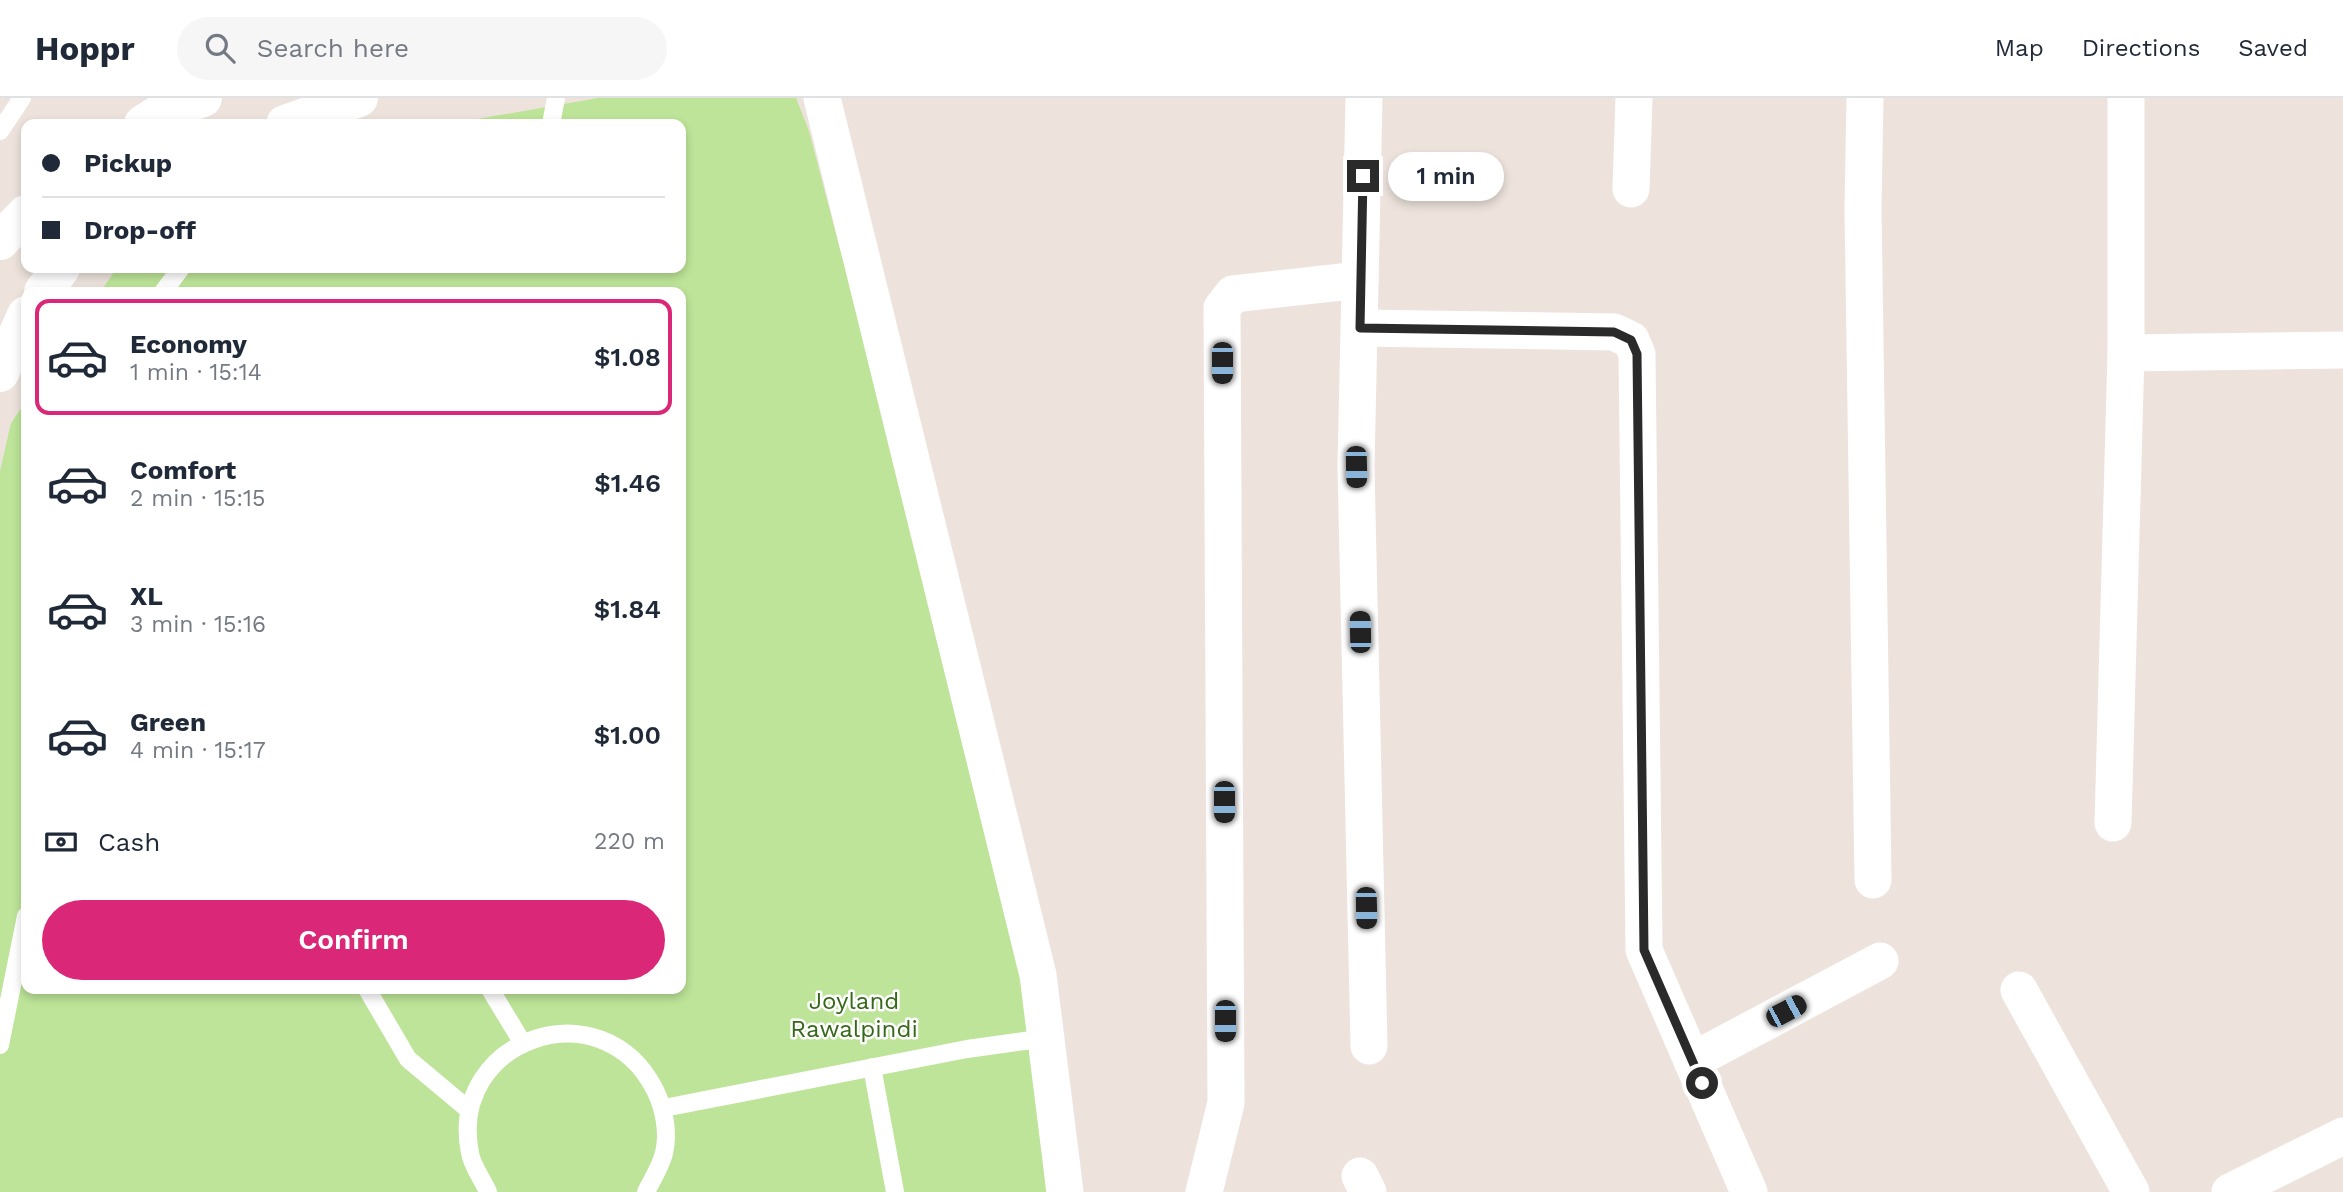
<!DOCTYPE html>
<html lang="en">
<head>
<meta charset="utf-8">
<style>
	:root { --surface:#fff; --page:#f6f6f7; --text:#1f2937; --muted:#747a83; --line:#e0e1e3; --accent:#db2777 }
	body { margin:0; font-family:"Work Sans",sans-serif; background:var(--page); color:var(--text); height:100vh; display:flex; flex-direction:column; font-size:26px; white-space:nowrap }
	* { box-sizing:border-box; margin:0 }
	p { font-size:23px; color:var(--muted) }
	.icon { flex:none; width:38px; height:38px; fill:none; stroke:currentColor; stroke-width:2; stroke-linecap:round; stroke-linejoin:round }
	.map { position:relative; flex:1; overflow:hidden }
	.details { position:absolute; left:21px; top:189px; width:665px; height:707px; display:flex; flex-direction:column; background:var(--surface); border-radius:14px; box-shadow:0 4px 10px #0003 }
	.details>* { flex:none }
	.banner { position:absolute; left:21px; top:21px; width:665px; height:154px; border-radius:14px; box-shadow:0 4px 10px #0003; display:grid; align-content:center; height:154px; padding:0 21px; background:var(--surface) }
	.end { position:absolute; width:32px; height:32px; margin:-16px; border:9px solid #2a2a2a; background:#fff; box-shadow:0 0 0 4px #fff }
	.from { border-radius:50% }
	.bubble { position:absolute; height:49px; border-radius:24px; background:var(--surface); box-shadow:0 4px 10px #0003; font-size:23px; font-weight:600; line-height:49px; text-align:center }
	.car { position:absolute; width:21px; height:42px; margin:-21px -10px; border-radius:9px; box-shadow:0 0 5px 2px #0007; background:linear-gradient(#222 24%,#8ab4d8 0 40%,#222 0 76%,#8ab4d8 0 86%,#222 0) }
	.banner b { display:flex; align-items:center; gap:24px; height:66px; font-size:26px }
	.banner b+b { border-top:2px solid var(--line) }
	.banner i { width:18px; height:18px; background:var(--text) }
	ul { padding:12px 0 0; list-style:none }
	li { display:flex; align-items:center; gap:21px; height:116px; margin:0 14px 10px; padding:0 7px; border:4px solid transparent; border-radius:14px }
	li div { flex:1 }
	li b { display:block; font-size:26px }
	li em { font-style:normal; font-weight:600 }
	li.selected { border-color:var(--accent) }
	li>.icon { width:63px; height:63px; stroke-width:1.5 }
	.pay { display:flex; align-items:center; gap:18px; height:77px; padding:0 21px; font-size:26px }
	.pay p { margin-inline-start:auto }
	.cta { display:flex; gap:14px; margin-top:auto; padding:14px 21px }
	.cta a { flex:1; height:80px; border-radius:42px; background:var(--accent); color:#fff; font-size:28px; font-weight:600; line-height:80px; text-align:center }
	header { display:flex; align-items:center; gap:42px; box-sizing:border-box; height:98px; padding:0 35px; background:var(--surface); border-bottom:2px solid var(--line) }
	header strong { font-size:33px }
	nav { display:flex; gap:38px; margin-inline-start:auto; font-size:24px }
	.search { width:490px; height:63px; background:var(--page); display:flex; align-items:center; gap:18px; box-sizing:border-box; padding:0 24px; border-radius:38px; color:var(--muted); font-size:26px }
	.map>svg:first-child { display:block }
	.green { fill:#bde498 }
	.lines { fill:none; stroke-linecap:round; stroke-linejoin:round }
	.service { stroke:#fff; stroke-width:18 }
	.minor { stroke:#fff; stroke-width:37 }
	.secondary { stroke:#fff; stroke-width:38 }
	.route { stroke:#2a2a2a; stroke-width:9 }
	.labels { text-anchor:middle; stroke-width:5; stroke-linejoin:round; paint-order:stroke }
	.park-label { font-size:24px; fill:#366819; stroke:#fff }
</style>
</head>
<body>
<header>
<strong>Hoppr</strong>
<div class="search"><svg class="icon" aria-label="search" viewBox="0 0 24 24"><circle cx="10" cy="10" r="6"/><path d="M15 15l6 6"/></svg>Search here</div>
<nav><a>Map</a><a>Directions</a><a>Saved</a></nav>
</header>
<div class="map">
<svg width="2343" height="1094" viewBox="0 0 2343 1094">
	<rect width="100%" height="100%" fill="#ede3dc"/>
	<!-- green -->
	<path class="green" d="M 598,0 L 796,0 L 809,33 L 1024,852 L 1046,1094 L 0,1094 L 0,373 L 11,325 L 26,303 L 26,891 L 681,891 L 681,194 L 100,194 L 117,170 L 681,170 L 681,26 L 449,26 Z"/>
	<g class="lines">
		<!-- service -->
		<g class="service">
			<path d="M 551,26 L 556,0"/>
			<path d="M 0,33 L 22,0"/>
			<path d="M 163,194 L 181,170"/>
			<path d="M 367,891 L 408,961 L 469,1012"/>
			<path d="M 490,891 L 522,944"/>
			<path d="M 0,947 L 26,818"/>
			<path d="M 872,969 L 895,1094"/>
			<path d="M 664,1010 L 967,951 L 1046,940"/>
			<path d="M 488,1094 C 483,1082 472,1068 470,1055 C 447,941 602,887 655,992 C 664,1010 669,1035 664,1055 C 661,1068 652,1082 646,1094"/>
		</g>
		<!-- minor -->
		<g class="minor">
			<path d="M 822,0 L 1038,877 L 1065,1094"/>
			<path d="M 1364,0 L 1356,369 L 1369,948"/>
			<path d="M 1865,0 L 1863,111 L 1873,782"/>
			<path d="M 1631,91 L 1634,0"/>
			<path d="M 1360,230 L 1614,234 L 1631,242 L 1637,256 L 1644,852 L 1749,1094"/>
			<path d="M 2126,255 L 2343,252"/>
			<path d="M 2113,725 L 2126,255 L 2126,0"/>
			<path d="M 2019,892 L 2131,1094"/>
			<path d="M 1692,963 L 1880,863"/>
			<path d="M 1360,1078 L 1368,1094"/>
			<path d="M 1204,1094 L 1226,1005 L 1222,210 L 1233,196 L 1360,182"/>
			<path d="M 2230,1094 L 2343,1038"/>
		</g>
		<!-- secondary -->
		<g class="secondary">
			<path d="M 143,26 L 160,15 L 203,0"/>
			<path d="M 285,26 L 359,0"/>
			<path d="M 0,143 L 26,116"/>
			<path d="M 43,194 L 61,170"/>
			<path d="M 0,275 L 26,217"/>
		</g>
	</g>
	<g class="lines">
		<!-- route -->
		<path class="route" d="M 1363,78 L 1360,230 L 1614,234 L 1631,242 L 1637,256 L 1644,852 L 1702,985"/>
	</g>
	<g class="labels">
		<!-- park labels -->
		<g class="park-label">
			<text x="854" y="911">Joyland<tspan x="854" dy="28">Rawalpindi</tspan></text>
		</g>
	</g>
</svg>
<i class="end from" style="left:1702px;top:985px"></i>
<i class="end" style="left:1363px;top:78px"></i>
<div class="bubble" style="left:1388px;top:54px;width:116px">1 min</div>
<i class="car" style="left:1222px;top:265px;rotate:180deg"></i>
<i class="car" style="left:1356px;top:369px;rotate:179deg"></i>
<i class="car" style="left:1360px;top:534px;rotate:359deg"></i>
<i class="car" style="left:1224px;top:704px;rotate:180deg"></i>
<i class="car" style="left:1366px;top:810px;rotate:179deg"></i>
<i class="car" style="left:1786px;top:913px;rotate:62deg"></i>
<i class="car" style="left:1225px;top:923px;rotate:180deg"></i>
<div class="banner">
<b><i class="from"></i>Pickup</b>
<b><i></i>Drop-off</b>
</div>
<section class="details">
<ul>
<li class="selected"><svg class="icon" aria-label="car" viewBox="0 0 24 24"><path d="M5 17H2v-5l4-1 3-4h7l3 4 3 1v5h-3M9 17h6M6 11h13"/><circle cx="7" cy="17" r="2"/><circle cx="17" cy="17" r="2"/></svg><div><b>Economy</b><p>1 min · 15:14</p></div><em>$1.08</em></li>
<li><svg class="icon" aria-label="car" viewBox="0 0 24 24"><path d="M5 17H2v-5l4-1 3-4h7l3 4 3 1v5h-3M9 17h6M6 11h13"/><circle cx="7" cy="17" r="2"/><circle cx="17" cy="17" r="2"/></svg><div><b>Comfort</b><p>2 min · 15:15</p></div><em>$1.46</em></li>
<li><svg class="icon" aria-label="car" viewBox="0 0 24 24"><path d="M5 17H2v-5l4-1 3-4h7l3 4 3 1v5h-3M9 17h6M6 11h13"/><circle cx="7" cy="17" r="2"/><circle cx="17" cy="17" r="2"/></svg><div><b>XL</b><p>3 min · 15:16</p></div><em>$1.84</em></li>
<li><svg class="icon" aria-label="car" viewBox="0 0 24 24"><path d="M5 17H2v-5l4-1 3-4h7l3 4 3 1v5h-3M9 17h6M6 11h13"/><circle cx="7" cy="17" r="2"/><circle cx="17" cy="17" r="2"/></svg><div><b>Green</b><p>4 min · 15:17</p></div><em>$1.00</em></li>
</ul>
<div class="pay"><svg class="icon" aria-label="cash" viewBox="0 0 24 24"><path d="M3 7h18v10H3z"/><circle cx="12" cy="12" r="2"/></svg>Cash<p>220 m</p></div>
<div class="cta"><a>Confirm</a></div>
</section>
</div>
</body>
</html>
